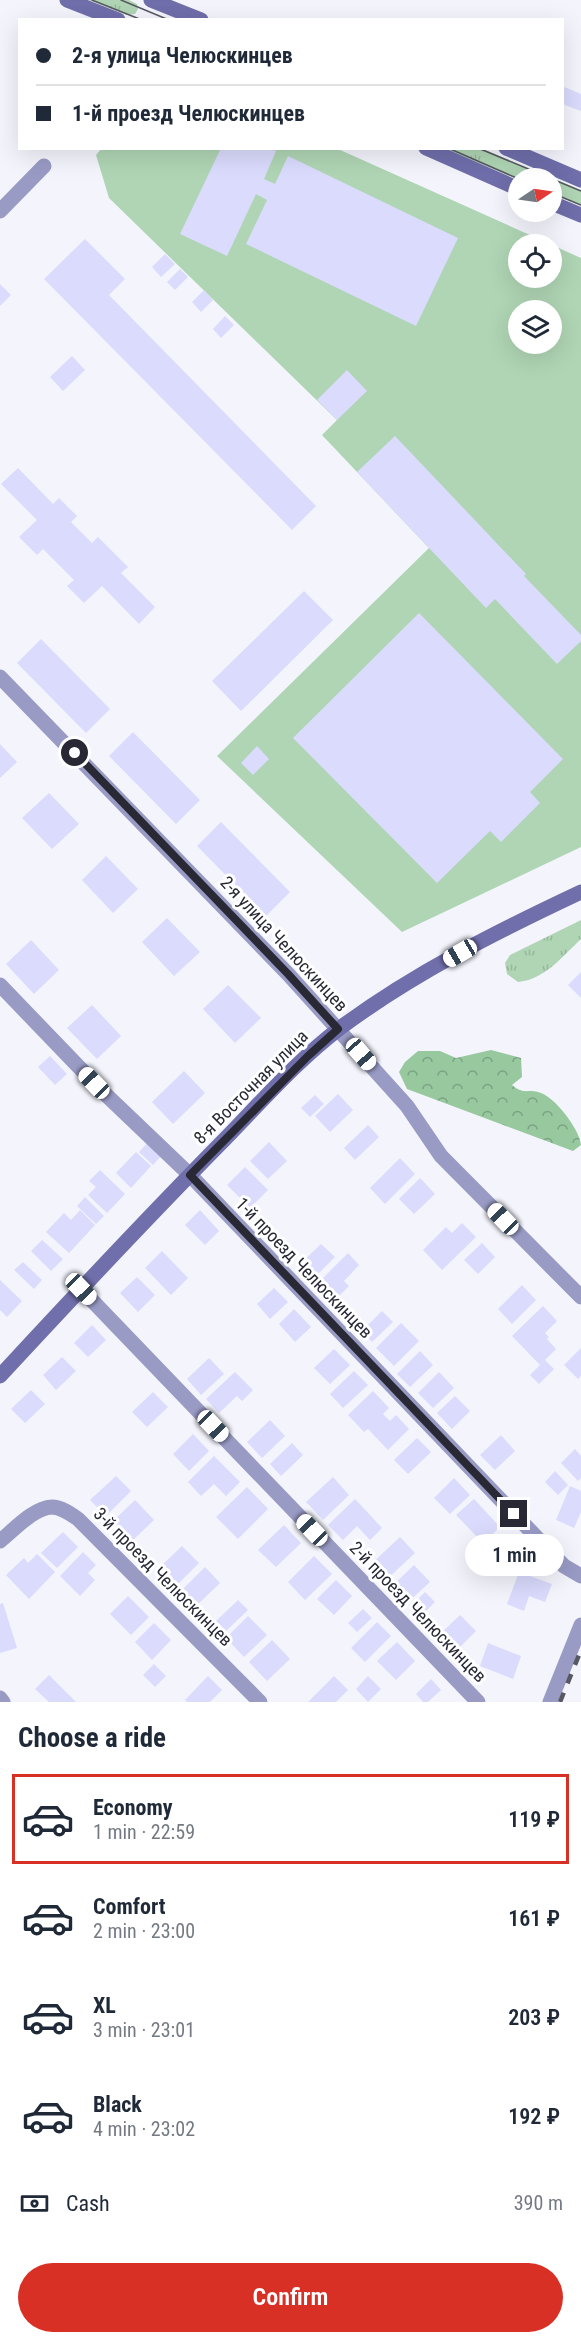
<!DOCTYPE html>
<html lang="en">
<head>
<meta charset="utf-8">
<style>
	:root { --surface:#fff; --page:#f6f6f7; --text:#1f2937; --muted:#747a83; --line:#e0e1e3; --accent:#d93025 }
	body { margin:0; font-family:"Roboto Condensed",sans-serif; background:var(--page); color:var(--text); height:100vh; display:flex; flex-direction:column; font-size:22px; white-space:nowrap }
	* { box-sizing:border-box; margin:0 }
	p { font-size:20px; color:var(--muted) }
	.icon { flex:none; width:33px; height:33px; fill:none; stroke:currentColor; stroke-width:2; stroke-linecap:round; stroke-linejoin:round }
	.map { position:relative; height:1702px; overflow:hidden }
	.sheet { display:flex; flex-direction:column; background:var(--surface); flex:1 }
	.sheet>* { flex:none }
	.guide { position:absolute; left:18px; top:18px; width:546px; height:132px; border-radius:0px; box-shadow:0 6px 24px #0002; display:grid; align-content:center; height:132px; padding:0 18px; background:var(--surface) }
	.needle { width:39px; rotate:77deg }
	.buttons { position:absolute; left:508px; top:168px; display:grid; gap:12px }
	.buttons a { display:grid; place-items:center; width:54px; height:54px; border-radius:50%; background:var(--surface); box-shadow:0 6px 24px #0002; font-size:30px }
	.end { position:absolute; width:27px; height:27px; margin:-14px; border:8px solid #292936; background:#fff; box-shadow:0 0 0 3px #fff }
	.from { border-radius:50% }
	.bubble { position:absolute; height:42px; border-radius:21px; background:var(--surface); box-shadow:0 6px 24px #0002; font-size:20px; font-weight:600; line-height:42px; text-align:center }
	.car { position:absolute; width:18px; height:36px; margin:-18px -9px; border-radius:8px; box-shadow:0 0 4px 2px #0007; background:linear-gradient(#fff 24%,#345 0 40%,#fff 0 76%,#345 0 86%,#fff 0) }
	.guide b { display:flex; align-items:center; gap:21px; height:57px; font-size:22px }
	.guide b+b { border-top:2px solid var(--line) }
	.guide i { width:15px; height:15px; background:var(--text) }
	ul { padding:0; list-style:none }
	li { display:flex; align-items:center; gap:18px; height:90px; margin:0 12px 9px; padding:0 6px; border:3px solid transparent; border-radius:0px }
	li div { flex:1 }
	li b { display:block; font-size:22px }
	li em { font-style:normal; font-weight:600 }
	li.active { border-color:var(--accent) }
	li>.icon { width:54px; height:54px; stroke-width:1.5 }
	h2 { padding:0 18px; font-size:27px; line-height:72px }
	.pay { display:flex; align-items:center; gap:15px; height:66px; padding:0 18px; font-size:22px }
	.pay p { margin-inline-start:auto }
	.action { display:flex; gap:12px; margin-top:auto; padding:12px 18px }
	.action a { flex:1; height:69px; border-radius:36px; background:var(--accent); color:#fff; font-size:24px; font-weight:600; line-height:69px; text-align:center }
	.map>svg:first-child { display:block }
	.grass { fill:url(#grass-tufts) }
	.forest { fill:url(#forest-crowns) }
	.pitch { fill:#afd5b4; fill-rule:evenodd }
	.building { fill:#dadbfd }
	.lines { fill:none; stroke-linecap:round; stroke-linejoin:round }
	.street { stroke:#9a9bc5; stroke-width:15 }
	.secondary { stroke:#706eab; stroke-width:15 }
	.tram { stroke:#585864; stroke-width:1.5 }
	.rail { stroke:#585864; stroke-width:4.5; stroke-dasharray:10 10; stroke-linecap:butt }
	.route { stroke:#292936; stroke-width:8 }
	.labels { text-anchor:middle; stroke-width:6; stroke-linejoin:round; paint-order:stroke }
	.street-label { font-size:18px; fill:#292936; stroke:#fff }
</style>
</head>
<body>
<div class="map">
<svg width="581" height="1702" viewBox="0 0 581 1702">
	<defs>
		<pattern id="grass-tufts" width="24" height="20" patternUnits="userSpaceOnUse" patternTransform="scale(1.5)"><rect width="24" height="20" fill="#afd5b4"/><path d="M3 7l-1-3M5 7V3M7 7l1-3M15 17l-1-3M17 17v-4M19 17l1-3" fill="none" stroke="#97b79b"/></pattern>
		<pattern id="forest-crowns" width="20" height="18" patternUnits="userSpaceOnUse" patternTransform="scale(1.5)"><rect width="20" height="18" fill="#97c89e"/><path d="M2 6a3 3 0 1 1 6 0M12 15a3 3 0 1 1 6 0" fill="none" stroke="#7ba282"/></pattern>
	</defs>
	<rect width="100%" height="100%" fill="#f4f5fc"/>
	<!-- grass -->
	<g class="grass">
		<path d="M 88,0 L 129,0 L 137,4 L 138,9 L 135,14 L 127,15 Z"/>
		<path d="M 445,149 L 483,149 L 581,190 L 581,206 L 552,194 L 552,178 L 519,180 Z"/>
		<path d="M 581,920 L 581,939 C 563,956 544,980 518,982 L 507,974 L 505,963 L 510,955 Z"/>
	</g>
	<!-- forest -->
	<path class="forest" d="M 491,1050 L 521,1058 L 522,1077 L 512,1085 C 524,1095 526,1089 538,1092 C 554,1095 580,1130 581,1145 L 573,1151 L 407,1089 L 399,1072 L 405,1062 L 418,1051 L 440,1051 L 456,1058 Z"/>
	<!-- pitch -->
	<path class="pitch" d="M 102,148 L 338,149 L 550,244 L 519,244 L 519,278 L 552,278 L 552,245 L 581,258 L 581,847 L 402,932 L 217,756 L 429,548 L 322,435 L 337,420 L 109,198 L 96,155 ZM 519,310 L 552,310 L 552,344 L 519,344 Z"/>
	<!-- building -->
	<g class="building">
		<path d="M 562,86 L 581,94 L 581,111 L 562,104 Z"/>
		<path d="M 221,148 L 270,148 L 276,151 L 264,179 L 275,184 L 288,156 L 458,238 L 416,326 L 246,244 L 267,200 L 256,194 L 227,256 L 180,234 Z"/>
		<path d="M 85,239 L 125,279 L 109,295 L 316,506 L 292,530 L 44,279 Z"/>
		<path d="M 165,254 L 175,264 L 161,277 L 152,267 Z"/>
		<path d="M 180,269 L 188,277 L 175,290 L 167,282 Z"/>
		<path d="M 0,284 L 11,295 L 0,306 Z"/>
		<path d="M 204,290 L 213,300 L 201,312 L 192,302 Z"/>
		<path d="M 225,316 L 234,325 L 221,338 L 213,329 Z"/>
		<path d="M 72,356 L 85,370 L 63,391 L 50,377 Z"/>
		<path d="M 347,370 L 367,391 L 337,420 L 317,400 Z"/>
		<path d="M 395,436 L 526,574 L 524,576 L 581,635 L 581,641 L 557,664 L 495,599 L 486,608 L 357,472 Z"/>
		<path d="M 18,468 L 53,504 L 59,498 L 77,516 L 71,522 L 92,543 L 98,537 L 128,567 L 121,573 L 155,607 L 139,624 L 102,586 L 84,603 L 67,586 L 74,580 L 43,549 L 37,555 L 19,537 L 37,520 L 1,484 Z"/>
		<path d="M 304,591 L 333,620 L 241,711 L 212,681 Z"/>
		<path d="M 419,613 L 563,759 L 530,792 L 540,803 L 501,842 L 490,831 L 437,883 L 293,738 Z"/>
		<path d="M 41,639 L 110,709 L 86,733 L 17,663 Z"/>
		<path d="M 133,732 L 200,800 L 176,824 L 109,756 Z"/>
		<path d="M 0,744 L 17,762 L 0,778 Z"/>
		<path d="M 257,746 L 269,759 L 253,775 L 241,763 Z"/>
		<path d="M 49,793 L 79,824 L 52,849 L 22,818 Z"/>
		<path d="M 221,822 L 290,892 L 266,916 L 197,846 Z"/>
		<path d="M 106,856 L 138,889 L 113,913 L 82,880 Z"/>
		<path d="M 167,918 L 200,952 L 174,976 L 142,942 Z"/>
		<path d="M 31,940 L 59,970 L 34,994 L 6,964 Z"/>
		<path d="M 581,972 L 581,998 L 568,985 Z"/>
		<path d="M 228,985 L 261,1018 L 235,1043 L 203,1009 Z"/>
		<path d="M 92,1005 L 121,1036 L 97,1059 L 67,1028 Z"/>
		<path d="M 50,1056 L 67,1074 L 55,1085 L 38,1067 Z"/>
		<path d="M 184,1071 L 205,1093 L 173,1124 L 152,1102 Z"/>
		<path d="M 338,1094 L 353,1110 L 330,1132 L 315,1116 Z"/>
		<path d="M 315,1095 L 324,1104 L 310,1117 L 301,1108 Z"/>
		<path d="M 368,1125 L 379,1137 L 355,1160 L 344,1148 Z"/>
		<path d="M 149,1141 L 163,1154 L 153,1165 L 139,1152 Z"/>
		<path d="M 269,1142 L 287,1161 L 268,1179 L 250,1161 Z"/>
		<path d="M 136,1152 L 151,1166 L 131,1188 L 116,1173 Z"/>
		<path d="M 400,1158 L 415,1174 L 385,1204 L 370,1188 Z"/>
		<path d="M 245,1167 L 268,1190 L 250,1208 L 227,1185 Z"/>
		<path d="M 100,1170 L 125,1194 L 107,1213 L 88,1195 L 96,1187 L 89,1181 Z"/>
		<path d="M 420,1178 L 435,1194 L 414,1214 L 399,1199 Z"/>
		<path d="M 85,1197 L 104,1216 L 96,1224 L 77,1206 Z"/>
		<path d="M 80,1210 L 95,1225 L 69,1253 L 46,1232 L 64,1213 L 71,1220 Z"/>
		<path d="M 200,1210 L 219,1231 L 205,1245 L 185,1225 Z"/>
		<path d="M 462,1223 L 476,1237 L 442,1270 L 423,1250 L 446,1227 L 452,1233 Z"/>
		<path d="M 42,1240 L 63,1259 L 51,1271 L 31,1251 Z"/>
		<path d="M 482,1243 L 495,1257 L 478,1274 L 464,1260 Z"/>
		<path d="M 321,1244 L 335,1257 L 311,1281 L 297,1267 Z"/>
		<path d="M 162,1251 L 188,1278 L 171,1295 L 145,1268 Z"/>
		<path d="M 348,1253 L 359,1265 L 344,1281 L 349,1286 L 334,1301 L 317,1284 Z"/>
		<path d="M 23,1262 L 42,1280 L 34,1289 L 14,1270 Z"/>
		<path d="M 137,1277 L 155,1295 L 138,1312 L 120,1293 Z"/>
		<path d="M 0,1280 L 22,1301 L 7,1317 L 0,1310 Z"/>
		<path d="M 522,1285 L 536,1300 L 512,1324 L 498,1309 Z"/>
		<path d="M 274,1288 L 288,1302 L 270,1319 L 257,1304 Z"/>
		<path d="M 543,1306 L 557,1321 L 545,1333 L 549,1337 L 547,1339 L 556,1349 L 545,1360 L 554,1369 L 539,1384 L 530,1375 L 540,1365 L 512,1336 Z"/>
		<path d="M 294,1309 L 311,1327 L 295,1342 L 279,1324 Z"/>
		<path d="M 382,1311 L 393,1322 L 372,1342 L 362,1331 Z"/>
		<path d="M 401,1323 L 419,1341 L 394,1366 L 376,1348 Z"/>
		<path d="M 92,1325 L 106,1340 L 88,1357 L 74,1343 Z"/>
		<path d="M 581,1348 L 581,1376 L 578,1379 L 564,1365 Z"/>
		<path d="M 334,1349 L 350,1365 L 330,1384 L 314,1368 Z"/>
		<path d="M 420,1351 L 433,1365 L 410,1387 L 397,1374 Z"/>
		<path d="M 62,1357 L 76,1371 L 56,1390 L 43,1375 Z"/>
		<path d="M 209,1358 L 224,1374 L 201,1395 L 187,1379 Z"/>
		<path d="M 354,1371 L 368,1385 L 343,1408 L 330,1394 Z"/>
		<path d="M 235,1372 L 253,1390 L 242,1401 L 237,1396 L 219,1413 L 206,1399 Z"/>
		<path d="M 439,1372 L 454,1388 L 433,1408 L 418,1393 Z"/>
		<path d="M 31,1390 L 45,1404 L 25,1423 L 11,1409 Z"/>
		<path d="M 373,1391 L 389,1408 L 383,1414 L 390,1421 L 396,1415 L 409,1429 L 388,1450 L 368,1429 L 364,1432 L 348,1415 Z"/>
		<path d="M 153,1392 L 168,1407 L 147,1427 L 132,1412 Z"/>
		<path d="M 455,1396 L 470,1411 L 452,1429 L 437,1413 Z"/>
		<path d="M 270,1420 L 285,1436 L 262,1458 L 247,1442 Z"/>
		<path d="M 193,1434 L 209,1451 L 189,1471 L 173,1454 Z"/>
		<path d="M 501,1435 L 515,1451 L 495,1470 L 480,1455 Z"/>
		<path d="M 417,1438 L 431,1452 L 408,1474 L 394,1460 Z"/>
		<path d="M 292,1443 L 303,1455 L 281,1476 L 270,1464 Z"/>
		<path d="M 575,1449 L 581,1456 L 581,1478 L 578,1481 L 561,1463 Z"/>
		<path d="M 214,1456 L 240,1482 L 226,1496 L 214,1484 L 201,1496 L 188,1482 Z"/>
		<path d="M 555,1471 L 568,1485 L 558,1495 L 545,1482 Z"/>
		<path d="M 116,1476 L 131,1491 L 106,1516 L 90,1500 Z"/>
		<path d="M 333,1477 L 349,1495 L 323,1520 L 306,1502 Z"/>
		<path d="M 454,1478 L 470,1495 L 450,1514 L 434,1498 Z"/>
		<path d="M 570,1486 L 581,1491 L 581,1512 L 574,1528 L 556,1520 Z"/>
		<path d="M 247,1487 L 268,1509 L 238,1539 L 216,1517 Z"/>
		<path d="M 355,1499 L 382,1528 L 370,1540 L 357,1526 L 343,1540 L 328,1525 Z"/>
		<path d="M 474,1499 L 500,1527 L 483,1543 L 456,1515 Z"/>
		<path d="M 135,1500 L 154,1520 L 131,1542 L 112,1522 Z"/>
		<path d="M 284,1525 L 301,1543 L 276,1567 L 258,1550 Z"/>
		<path d="M 63,1532 L 78,1547 L 57,1568 L 41,1553 Z"/>
		<path d="M 400,1537 L 415,1553 L 384,1582 L 369,1566 Z"/>
		<path d="M 182,1546 L 199,1563 L 175,1587 L 158,1569 Z"/>
		<path d="M 83,1552 L 96,1565 L 88,1573 L 95,1580 L 80,1596 L 60,1576 Z"/>
		<path d="M 37,1554 L 55,1572 L 29,1599 L 6,1575 L 24,1558 L 28,1563 Z"/>
		<path d="M 314,1556 L 332,1574 L 305,1600 L 288,1582 Z"/>
		<path d="M 414,1565 L 430,1582 L 406,1604 L 390,1588 Z"/>
		<path d="M 205,1567 L 220,1583 L 195,1607 L 180,1592 Z"/>
		<path d="M 519,1572 L 552,1584 L 545,1602 L 529,1596 L 524,1611 L 507,1604 Z"/>
		<path d="M 336,1580 L 352,1596 L 334,1615 L 317,1599 Z"/>
		<path d="M 425,1592 L 435,1602 L 420,1617 L 410,1607 Z"/>
		<path d="M 128,1596 L 149,1617 L 131,1635 L 110,1614 Z"/>
		<path d="M 238,1600 L 248,1610 L 226,1631 L 216,1621 Z"/>
		<path d="M 3,1603 L 17,1648 L 0,1653 L 0,1604 Z"/>
		<path d="M 363,1609 L 372,1618 L 357,1632 L 348,1623 Z"/>
		<path d="M 460,1615 L 476,1631 L 453,1654 L 437,1637 Z"/>
		<path d="M 248,1616 L 267,1635 L 244,1657 L 226,1638 Z"/>
		<path d="M 377,1622 L 391,1636 L 365,1662 L 351,1648 Z"/>
		<path d="M 154,1623 L 171,1640 L 152,1660 L 135,1642 Z"/>
		<path d="M 272,1640 L 290,1659 L 267,1681 L 249,1662 Z"/>
		<path d="M 397,1642 L 415,1661 L 396,1680 L 377,1661 Z"/>
		<path d="M 488,1643 L 521,1656 L 513,1679 L 480,1666 Z"/>
		<path d="M 154,1664 L 166,1676 L 155,1687 L 143,1675 Z"/>
		<path d="M 49,1675 L 76,1702 L 49,1702 L 35,1689 Z"/>
		<path d="M 208,1676 L 222,1690 L 210,1702 L 187,1702 L 185,1700 Z"/>
		<path d="M 334,1676 L 348,1690 L 336,1702 L 308,1702 Z"/>
		<path d="M 368,1676 L 381,1689 L 368,1702 L 356,1689 Z"/>
		<path d="M 431,1679 L 441,1690 L 428,1702 L 423,1702 L 416,1694 Z"/>
	</g>
	<g class="lines">
		<!-- street -->
		<g class="street">
			<path d="M 0,211 L 44,166"/>
			<path d="M 0,677 L 288,974 L 407,1106 L 441,1156 L 581,1297"/>
			<path d="M 0,985 L 102,1091 L 190,1175 L 564,1566 L 581,1576"/>
			<path d="M 81,1289 L 478,1702"/>
			<path d="M 0,1541 C 14,1530 33,1508 52,1507 C 61,1507 71,1514 78,1519 L 260,1702"/>
			<path d="M 0,1698 L 3,1702"/>
			<path d="M 550,1702 L 581,1625"/>
		</g>
		<!-- secondary -->
		<g class="secondary">
			<path d="M 67,0 L 118,20"/>
			<path d="M 151,0 L 201,20"/>
			<path d="M 426,148 L 519,189"/>
			<path d="M 506,148 L 581,180"/>
			<path d="M 552,203 L 581,215"/>
			<path d="M 0,1376 C 74,1296 149,1216 225,1139 C 262,1101 298,1060 340,1028 C 414,973 498,931 581,892"/>
		</g>
		<!-- tram -->
		<g class="tram">
			<path d="M 92,0 L 142,20"/>
			<path d="M 121,0 L 169,20"/>
			<path d="M 448,148 L 519,179"/>
			<path d="M 478,148 L 550,178"/>
			<path d="M 552,179 L 581,191"/>
			<path d="M 552,193 L 581,205"/>
		</g>
		<!-- rail -->
		<path class="rail" d="M 560,1702 L 581,1650"/>
	</g>
	<g class="lines">
		<!-- route -->
		<path class="route" d="M 75,753 L 288,974 L 338,1029 L 308,1056 L 190,1175 L 514,1514"/>
	</g>
	<g class="labels">
		<!-- street labels -->
		<g class="street-label">
			<text transform="translate(284 944) rotate(47)" y="6">2-я улица Челюскинцев</text>
			<text transform="translate(251 1087) rotate(-45)" y="6">8-я Восточная улица</text>
			<text transform="translate(304 1268) rotate(46)" y="6">1-й проезд Челюскинцев</text>
			<text transform="translate(163 1577) rotate(45)" y="6">3-й проезд Челюскинцев</text>
			<text transform="translate(418 1612) rotate(46)" y="6">2-й проезд Челюскинцев</text>
		</g>
	</g>
</svg>
<div class="buttons">
<a><svg class="needle" viewBox="-14 -14 28 28"><path d="M0-13l5 13h-10z" fill="#e53935"/><path d="M0 13l5-13h-10z" fill="#747a83"/></svg></a>
<a><svg class="icon" aria-label="locate" viewBox="0 0 24 24"><circle cx="12" cy="12" r="6"/><path d="M12 2v4M12 18v4M2 12h4M18 12h4"/></svg></a>
<a><svg class="icon" aria-label="layers" viewBox="0 0 24 24"><path d="M12 4l9 5-9 5-9-5zM3 14l9 5 9-5"/></svg></a>
</div>
<i class="end from" style="left:75px;top:753px"></i>
<i class="end" style="left:514px;top:1514px"></i>
<div class="bubble" style="left:465px;top:1534px;width:99px">1 min</div>
<i class="car" style="left:460px;top:953px;rotate:240deg"></i>
<i class="car" style="left:361px;top:1054px;rotate:139deg"></i>
<i class="car" style="left:94px;top:1083px;rotate:316deg"></i>
<i class="car" style="left:503px;top:1219px;rotate:316deg"></i>
<i class="car" style="left:81px;top:1289px;rotate:136deg"></i>
<i class="car" style="left:213px;top:1426px;rotate:136deg"></i>
<i class="car" style="left:312px;top:1530px;rotate:316deg"></i>
<div class="guide">
<b><i class="from"></i>2-я улица Челюскинцев</b>
<b><i></i>1-й проезд Челюскинцев</b>
</div>
</div>
<section class="sheet">
<h2>Choose a ride</h2>
<ul>
<li class="active"><svg class="icon" aria-label="car" viewBox="0 0 24 24"><path d="M5 17H2v-5l4-1 3-4h7l3 4 3 1v5h-3M9 17h6M6 11h13"/><circle cx="7" cy="17" r="2"/><circle cx="17" cy="17" r="2"/></svg><div><b>Economy</b><p>1 min · 22:59</p></div><em>119 ₽</em></li>
<li><svg class="icon" aria-label="car" viewBox="0 0 24 24"><path d="M5 17H2v-5l4-1 3-4h7l3 4 3 1v5h-3M9 17h6M6 11h13"/><circle cx="7" cy="17" r="2"/><circle cx="17" cy="17" r="2"/></svg><div><b>Comfort</b><p>2 min · 23:00</p></div><em>161 ₽</em></li>
<li><svg class="icon" aria-label="car" viewBox="0 0 24 24"><path d="M5 17H2v-5l4-1 3-4h7l3 4 3 1v5h-3M9 17h6M6 11h13"/><circle cx="7" cy="17" r="2"/><circle cx="17" cy="17" r="2"/></svg><div><b>XL</b><p>3 min · 23:01</p></div><em>203 ₽</em></li>
<li><svg class="icon" aria-label="car" viewBox="0 0 24 24"><path d="M5 17H2v-5l4-1 3-4h7l3 4 3 1v5h-3M9 17h6M6 11h13"/><circle cx="7" cy="17" r="2"/><circle cx="17" cy="17" r="2"/></svg><div><b>Black</b><p>4 min · 23:02</p></div><em>192 ₽</em></li>
</ul>
<div class="pay"><svg class="icon" aria-label="cash" viewBox="0 0 24 24"><path d="M3 7h18v10H3z"/><circle cx="12" cy="12" r="2"/></svg>Cash<p>390 m</p></div>
<div class="action"><a>Confirm</a></div>
</section>
</body>
</html>
